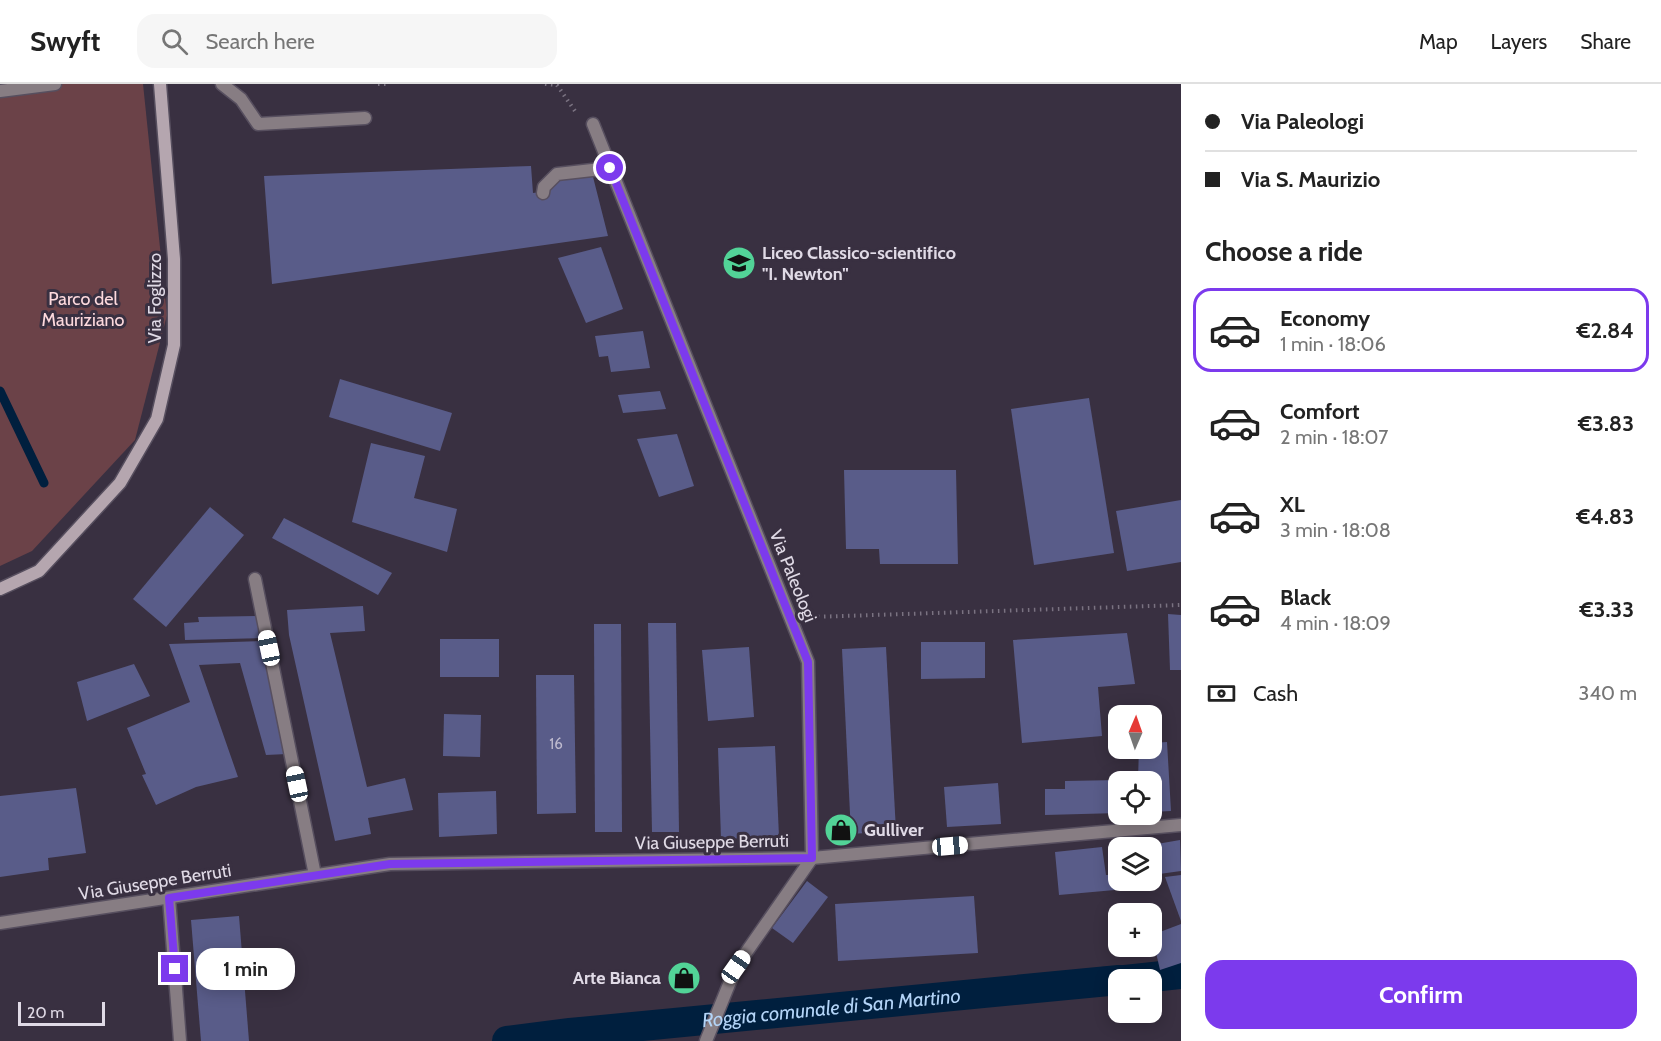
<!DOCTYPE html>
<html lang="en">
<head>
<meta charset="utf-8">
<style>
	:root { --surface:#fff; --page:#f6f6f6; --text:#222; --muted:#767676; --line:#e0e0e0; --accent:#7c3aed }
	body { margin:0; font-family:Cabin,sans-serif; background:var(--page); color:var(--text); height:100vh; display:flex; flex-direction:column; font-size:22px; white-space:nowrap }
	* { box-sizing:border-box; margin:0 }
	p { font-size:20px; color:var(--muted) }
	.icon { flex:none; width:33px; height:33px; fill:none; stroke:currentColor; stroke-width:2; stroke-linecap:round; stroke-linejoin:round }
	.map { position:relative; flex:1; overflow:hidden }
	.drawer { display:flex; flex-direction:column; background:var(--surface); width:480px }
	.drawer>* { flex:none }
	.hud { display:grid; align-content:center; height:132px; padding:0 24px; background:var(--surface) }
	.needle { width:39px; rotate:2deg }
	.fabs { position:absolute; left:1108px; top:621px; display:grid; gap:12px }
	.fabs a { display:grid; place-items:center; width:54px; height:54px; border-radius:12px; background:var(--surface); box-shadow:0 3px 15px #0003; font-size:30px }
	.scale { position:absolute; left:18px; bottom:15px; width:87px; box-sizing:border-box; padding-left:6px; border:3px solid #e0dae6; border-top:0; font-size:16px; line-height:21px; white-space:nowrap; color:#e0dae6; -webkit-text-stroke:4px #393041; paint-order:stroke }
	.end { position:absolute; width:27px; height:27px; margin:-14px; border:8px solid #7c3aed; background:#fff; box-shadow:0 0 0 3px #fff }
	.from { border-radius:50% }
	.bubble { position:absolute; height:42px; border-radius:18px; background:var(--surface); box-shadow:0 3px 15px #0003; font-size:20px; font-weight:800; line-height:42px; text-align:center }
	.car { position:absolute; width:18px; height:36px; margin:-18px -9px; border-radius:8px; box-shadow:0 0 4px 2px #0007; background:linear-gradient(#fff 24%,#345 0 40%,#fff 0 76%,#345 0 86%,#fff 0) }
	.hud b { display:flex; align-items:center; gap:21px; height:57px; font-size:22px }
	.hud b+b { border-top:2px solid var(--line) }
	.hud i { width:15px; height:15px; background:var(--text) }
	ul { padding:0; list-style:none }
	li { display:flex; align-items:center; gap:18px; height:84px; margin:0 12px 9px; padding:0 12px; border:3px solid transparent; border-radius:18px }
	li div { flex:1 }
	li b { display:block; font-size:22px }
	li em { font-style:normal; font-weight:800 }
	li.on { border-color:var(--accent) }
	li>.icon { width:54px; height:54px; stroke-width:1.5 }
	h2 { padding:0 24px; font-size:27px; line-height:72px }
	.pay { display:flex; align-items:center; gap:15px; height:66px; padding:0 24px; font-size:22px }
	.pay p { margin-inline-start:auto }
	.primary-button { display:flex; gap:12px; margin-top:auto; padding:12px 24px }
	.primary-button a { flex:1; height:69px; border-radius:18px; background:var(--accent); color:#fff; font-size:24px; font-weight:800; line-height:69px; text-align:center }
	header { display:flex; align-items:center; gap:36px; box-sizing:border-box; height:84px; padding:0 30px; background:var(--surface); border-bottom:2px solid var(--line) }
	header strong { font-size:28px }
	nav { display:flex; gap:33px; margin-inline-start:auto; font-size:21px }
	.search { width:420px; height:54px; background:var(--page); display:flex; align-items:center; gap:15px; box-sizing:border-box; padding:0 21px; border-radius:18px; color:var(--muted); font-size:22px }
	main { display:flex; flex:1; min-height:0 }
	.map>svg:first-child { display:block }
	.green { fill:#6b4248 }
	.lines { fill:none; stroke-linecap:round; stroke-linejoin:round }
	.stream { stroke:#001f3e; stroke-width:9 }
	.canal { stroke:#001f3e; stroke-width:30 }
	.building { fill:#595c89 }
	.service-casing { stroke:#574f5f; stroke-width:15 }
	.minor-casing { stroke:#574f5f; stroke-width:15 }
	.secondary-casing { stroke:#574f5f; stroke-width:15 }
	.path { stroke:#7a7281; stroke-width:4; stroke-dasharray:1.5 4.5; stroke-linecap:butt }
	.service { stroke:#877d83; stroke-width:12 }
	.minor { stroke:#877d83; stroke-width:12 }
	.secondary { stroke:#b5a6af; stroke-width:12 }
	.route { stroke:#7c3aed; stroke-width:8 }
	.labels { text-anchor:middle; stroke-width:6; stroke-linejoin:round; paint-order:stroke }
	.number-label { font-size:15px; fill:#bebacf }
	.poi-label { font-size:18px; font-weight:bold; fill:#e0dae6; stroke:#393041; text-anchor:start }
	.street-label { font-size:18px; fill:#e0dae6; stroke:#393041 }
	.park-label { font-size:18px; fill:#fdd9dd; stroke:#393041 }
	.water-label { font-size:20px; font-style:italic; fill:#b3d4f7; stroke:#393041 }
</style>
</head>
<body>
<header>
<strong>Swyft</strong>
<div class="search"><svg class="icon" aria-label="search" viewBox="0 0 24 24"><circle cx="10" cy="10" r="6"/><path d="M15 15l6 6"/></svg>Search here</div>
<nav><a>Map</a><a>Layers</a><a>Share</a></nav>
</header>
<main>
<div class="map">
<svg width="1181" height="957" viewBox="0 0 1181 957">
	<rect width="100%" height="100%" fill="#393041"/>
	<!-- green -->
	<path class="green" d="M 0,0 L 143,0 L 167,231 L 135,356 L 32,467 L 0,482 Z"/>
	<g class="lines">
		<!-- stream -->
		<path class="stream" d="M 0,307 L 44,399"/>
		<!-- canal -->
		<g class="canal">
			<path d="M 1125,896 L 1181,890"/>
			<path id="s1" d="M 507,957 L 570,949 L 1119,896"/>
		</g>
	</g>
	<!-- building -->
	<g class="building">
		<path d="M 590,81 L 608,152 L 272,200 L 264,92 L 531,82 L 533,109 L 540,108 L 541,101 Z"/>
		<path d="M 601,163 L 623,225 L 586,239 L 558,174 Z"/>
		<path d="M 643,247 L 650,284 L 611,288 L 608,272 L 599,273 L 595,252 Z"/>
		<path d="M 340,295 L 452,329 L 440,367 L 329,333 Z"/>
		<path d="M 660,307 L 666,325 L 623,329 L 618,311 Z"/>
		<path d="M 1089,314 L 1114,469 L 1034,481 L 1011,325 Z"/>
		<path d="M 677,350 L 694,402 L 659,413 L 637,355 Z"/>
		<path d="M 371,359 L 425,372 L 414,414 L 457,425 L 447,468 L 352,438 Z"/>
		<path d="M 844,386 L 956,386 L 958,480 L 880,480 L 879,465 L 846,465 Z"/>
		<path d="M 1181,416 L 1181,478 L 1127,487 L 1116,427 Z"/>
		<path d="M 210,423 L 244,451 L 166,543 L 133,515 Z"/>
		<path d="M 284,434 L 392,489 L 378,511 L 272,454 Z"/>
		<path d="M 363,522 L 365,547 L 330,549 L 367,703 L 405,694 L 413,726 L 368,734 L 371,750 L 335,757 L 289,551 L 287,526 Z"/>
		<path d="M 1168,530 L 1181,531 L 1181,586 L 1170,586 Z"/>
		<path d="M 257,532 L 261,554 L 185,556 L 184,539 L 199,538 L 198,533 Z"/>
		<path d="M 648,539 L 676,539 L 679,748 L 652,748 Z"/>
		<path d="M 594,540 L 621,540 L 622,748 L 595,748 Z"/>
		<path d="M 1127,549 L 1135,600 L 1098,603 L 1102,652 L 1022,659 L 1013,556 Z"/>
		<rect x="440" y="555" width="59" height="38"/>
		<path d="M 261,557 L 287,670 L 266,671 L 240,579 L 199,581 L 238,693 L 196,703 L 156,721 L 142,691 L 146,690 L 127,644 L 190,618 L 169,560 Z"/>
		<path d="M 921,558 L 985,558 L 985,594 L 921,595 Z"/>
		<path d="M 749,563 L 754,633 L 708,637 L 702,566 Z"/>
		<path d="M 886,563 L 896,747 L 851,750 L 842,565 Z"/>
		<path d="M 134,580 L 150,612 L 87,637 L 77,598 Z"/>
		<path d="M 536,591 L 574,591 L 576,729 L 537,730 Z"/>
		<path d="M 444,630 L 481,631 L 480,673 L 443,672 Z"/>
		<path d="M 1167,658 L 1171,727 L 1152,728 L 1152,698 L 1133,698 L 1138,695 L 1139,664 L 1152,664 L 1152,659 Z"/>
		<path d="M 775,662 L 779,753 L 721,755 L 718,664 Z"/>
		<path d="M 1119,696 L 1119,729 L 1045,731 L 1045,705 L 1065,705 L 1065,697 Z"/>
		<path d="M 998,699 L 1001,740 L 947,743 L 944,703 Z"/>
		<path d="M 76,704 L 86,769 L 48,774 L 49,786 L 0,793 L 0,712 Z"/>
		<path d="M 496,707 L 497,750 L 439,753 L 438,709 Z"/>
		<path d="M 1180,756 L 1181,787 L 1152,791 L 1152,764 L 1134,764 Z"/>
		<path d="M 1102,763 L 1106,791 L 1114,791 L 1115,806 L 1059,811 L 1055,768 Z"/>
		<path d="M 1181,791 L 1181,837 L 1165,793 Z"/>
		<path d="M 807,797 L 828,813 L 793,859 L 772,844 Z"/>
		<path d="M 974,812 L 978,869 L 838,877 L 835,820 Z"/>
		<path d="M 239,832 L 249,957 L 201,957 L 191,836 Z"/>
		<path d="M 1181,840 L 1181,879 L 1160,886 L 1152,851 Z"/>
	</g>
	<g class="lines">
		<!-- service casing -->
		<g class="service-casing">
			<g id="service">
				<path d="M 222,0 L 241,15 L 258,40 L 365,34"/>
				<path d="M 0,7 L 55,0"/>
				<path d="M 543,109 L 544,103 L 557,90 L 610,84"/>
			</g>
		</g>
		<!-- minor casing -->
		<g class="minor-casing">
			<g id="minor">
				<path d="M 593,40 L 808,578 L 812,774 L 736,883 L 706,957"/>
				<path d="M 255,495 L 315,791"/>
				<path d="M 169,814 L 180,957"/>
				<path d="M 0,839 L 390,780 L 812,774 L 1181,741"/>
			</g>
		</g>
		<!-- secondary casing -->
		<g class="secondary-casing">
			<path id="secondary" d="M 0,505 L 39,487 L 120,399 L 157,335 L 174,261 L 174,175 L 160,0"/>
		</g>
		<!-- path -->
		<g class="path">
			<path d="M 378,0 L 390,0"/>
			<path d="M 545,0 L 557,1 L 577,30"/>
			<path d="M 812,533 L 1181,521"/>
		</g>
		<!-- service -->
		<use href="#service" class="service"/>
		<!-- minor -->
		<use href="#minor" class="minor"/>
		<!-- secondary -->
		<use href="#secondary" class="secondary"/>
	</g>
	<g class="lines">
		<!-- route -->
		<path class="route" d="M 175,885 L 169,814 L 390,780 L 812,774 L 808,578 L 610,84"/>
	</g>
	<!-- icons -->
	<defs>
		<g id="school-disc" transform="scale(1.725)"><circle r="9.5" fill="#52d397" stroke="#393041"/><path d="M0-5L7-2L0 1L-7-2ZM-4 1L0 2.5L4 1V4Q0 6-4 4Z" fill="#111"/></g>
		<g id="shop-disc" transform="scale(1.725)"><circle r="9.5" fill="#52d397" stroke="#393041"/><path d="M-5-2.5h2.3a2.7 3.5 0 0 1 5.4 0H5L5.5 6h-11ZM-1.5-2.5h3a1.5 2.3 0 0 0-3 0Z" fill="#111"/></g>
	</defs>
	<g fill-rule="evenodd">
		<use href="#school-disc" x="739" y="179"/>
		<use href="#shop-disc" x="841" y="746"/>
		<use href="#shop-disc" x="684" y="894"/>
	</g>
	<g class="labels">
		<!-- number labels -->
		<g class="number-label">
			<text x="556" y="665">16</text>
		</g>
		<!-- poi labels -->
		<g class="poi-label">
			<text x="762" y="175">Liceo Classico-scientifico<tspan x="762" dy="21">"I. Newton"</tspan></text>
			<text x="864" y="752">Gulliver</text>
			<text x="661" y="900" text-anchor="end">Arte Bianca</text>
		</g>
		<!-- street labels -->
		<g class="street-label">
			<text transform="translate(155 214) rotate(-90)" y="6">Via Foglizzo</text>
			<text transform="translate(793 492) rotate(68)" y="6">Via Paleologi</text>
			<text transform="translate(712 758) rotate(-1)" y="6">Via Giuseppe Berruti</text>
			<text transform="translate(155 798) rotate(-9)" y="6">Via Giuseppe Berruti</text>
		</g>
		<!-- park labels -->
		<g class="park-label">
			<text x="83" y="221">Parco del<tspan x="83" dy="21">Mauriziano</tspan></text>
		</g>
		<!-- water labels -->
		<g class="water-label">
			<text dy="7" stroke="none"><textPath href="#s1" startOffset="326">Roggia comunale di San Martino</textPath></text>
		</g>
	</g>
</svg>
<div class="fabs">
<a><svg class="needle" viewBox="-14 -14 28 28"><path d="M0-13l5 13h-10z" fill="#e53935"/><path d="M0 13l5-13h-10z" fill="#767676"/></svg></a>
<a><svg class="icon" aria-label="locate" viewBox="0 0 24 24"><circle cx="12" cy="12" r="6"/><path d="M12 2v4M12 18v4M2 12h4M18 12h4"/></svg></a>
<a><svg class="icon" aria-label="layers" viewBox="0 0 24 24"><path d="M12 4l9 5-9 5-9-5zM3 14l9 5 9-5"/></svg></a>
<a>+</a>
<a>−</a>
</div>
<div class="scale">20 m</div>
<i class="end from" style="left:610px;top:84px"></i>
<i class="end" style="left:175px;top:885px"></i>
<div class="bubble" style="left:196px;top:864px;width:99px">1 min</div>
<i class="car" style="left:269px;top:564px;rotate:348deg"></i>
<i class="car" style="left:297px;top:700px;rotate:348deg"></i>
<i class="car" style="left:950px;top:762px;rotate:85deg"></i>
<i class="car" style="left:736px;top:883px;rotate:35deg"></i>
</div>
<section class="drawer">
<div class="hud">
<b><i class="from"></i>Via Paleologi</b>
<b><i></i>Via S. Maurizio</b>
</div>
<h2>Choose a ride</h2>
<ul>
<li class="on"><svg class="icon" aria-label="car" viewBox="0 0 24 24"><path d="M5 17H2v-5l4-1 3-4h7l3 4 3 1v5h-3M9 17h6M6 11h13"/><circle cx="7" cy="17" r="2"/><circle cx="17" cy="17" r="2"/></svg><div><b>Economy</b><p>1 min · 18:06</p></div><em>€2.84</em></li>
<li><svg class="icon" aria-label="car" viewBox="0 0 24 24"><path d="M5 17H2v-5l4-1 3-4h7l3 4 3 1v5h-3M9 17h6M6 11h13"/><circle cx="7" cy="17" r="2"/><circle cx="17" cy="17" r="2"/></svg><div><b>Comfort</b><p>2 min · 18:07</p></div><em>€3.83</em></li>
<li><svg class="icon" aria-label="car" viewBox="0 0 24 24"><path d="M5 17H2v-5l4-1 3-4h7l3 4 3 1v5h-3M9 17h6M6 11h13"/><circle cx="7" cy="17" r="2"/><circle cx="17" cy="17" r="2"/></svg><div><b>XL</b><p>3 min · 18:08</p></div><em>€4.83</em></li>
<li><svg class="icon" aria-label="car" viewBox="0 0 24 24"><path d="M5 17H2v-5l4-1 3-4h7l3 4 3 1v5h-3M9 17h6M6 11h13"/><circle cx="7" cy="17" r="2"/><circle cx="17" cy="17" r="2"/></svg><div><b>Black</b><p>4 min · 18:09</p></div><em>€3.33</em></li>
</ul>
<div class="pay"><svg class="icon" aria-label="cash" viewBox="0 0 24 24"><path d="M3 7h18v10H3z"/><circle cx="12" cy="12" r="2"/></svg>Cash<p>340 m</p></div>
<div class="primary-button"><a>Confirm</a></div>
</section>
</main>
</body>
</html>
